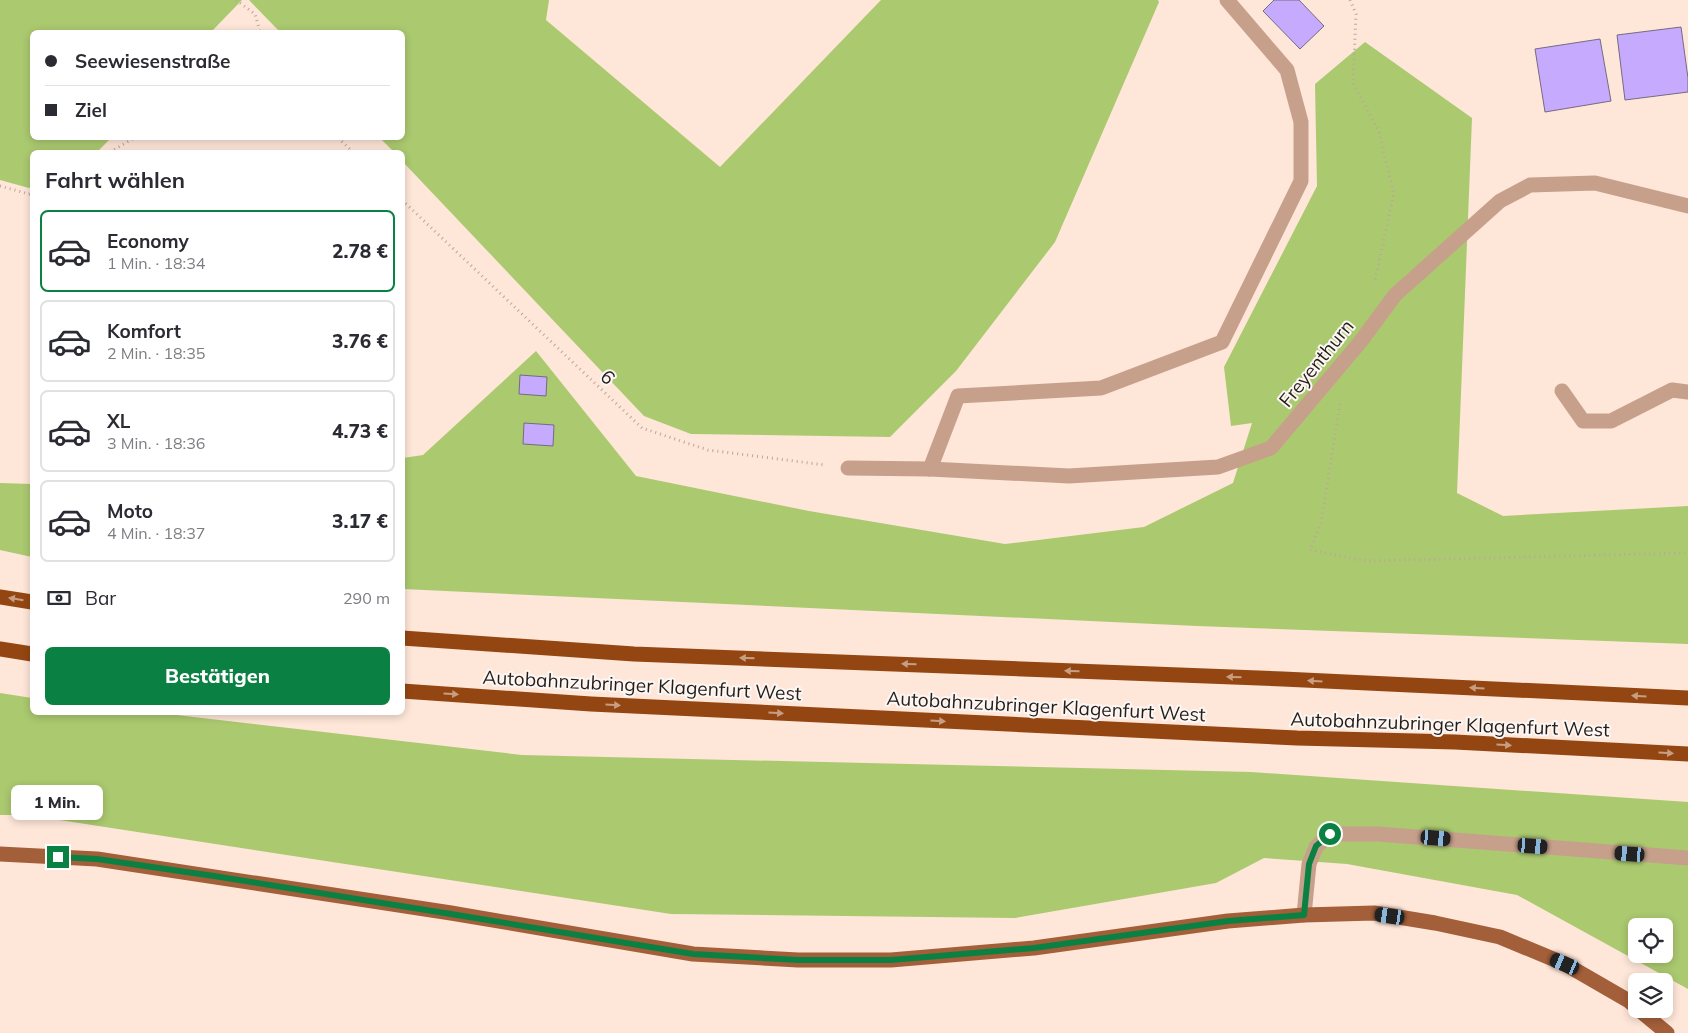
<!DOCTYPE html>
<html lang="de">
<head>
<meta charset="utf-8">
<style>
	:root { --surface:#fff; --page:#f2f2f3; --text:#2b2b33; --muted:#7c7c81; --line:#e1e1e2; --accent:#0b8043 }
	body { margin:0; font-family:Mulish,sans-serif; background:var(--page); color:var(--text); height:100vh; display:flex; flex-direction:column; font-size:19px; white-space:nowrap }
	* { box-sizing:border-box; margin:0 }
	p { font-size:16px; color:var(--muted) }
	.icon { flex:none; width:28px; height:28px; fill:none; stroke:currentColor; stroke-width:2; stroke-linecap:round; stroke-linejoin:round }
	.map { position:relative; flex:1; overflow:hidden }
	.side { position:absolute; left:30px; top:150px; width:375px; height:565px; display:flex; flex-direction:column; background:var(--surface); border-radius:8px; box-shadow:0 2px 8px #0003 }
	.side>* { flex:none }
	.banner { position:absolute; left:30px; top:30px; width:375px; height:110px; border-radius:8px; box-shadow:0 2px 8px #0003; display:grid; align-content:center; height:110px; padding:0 15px; background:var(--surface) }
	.tools { position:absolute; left:1628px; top:918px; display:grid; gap:10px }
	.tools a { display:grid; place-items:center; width:45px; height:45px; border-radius:8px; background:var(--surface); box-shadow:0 2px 8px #0003; font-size:25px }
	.end { position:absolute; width:22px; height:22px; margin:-11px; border:6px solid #0b8043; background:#fff; box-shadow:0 0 0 2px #fff }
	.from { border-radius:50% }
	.bubble { position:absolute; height:35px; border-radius:8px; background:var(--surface); box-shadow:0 2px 8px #0003; font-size:16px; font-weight:800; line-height:35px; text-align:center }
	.car { position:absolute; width:15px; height:30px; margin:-15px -8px; border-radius:6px; box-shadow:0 0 4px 1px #0007; background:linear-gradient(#222 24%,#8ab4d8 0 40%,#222 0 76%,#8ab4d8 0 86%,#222 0) }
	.banner b { display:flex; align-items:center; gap:18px; height:48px; font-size:19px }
	.banner b+b { border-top:1px solid var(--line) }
	.banner i { width:12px; height:12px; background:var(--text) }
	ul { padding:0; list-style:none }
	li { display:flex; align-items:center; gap:15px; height:82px; margin:0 10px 8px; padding:0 5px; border:2px solid var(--line); border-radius:8px }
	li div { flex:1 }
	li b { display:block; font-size:19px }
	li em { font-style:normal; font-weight:800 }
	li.on { border-color:var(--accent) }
	li>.icon { width:45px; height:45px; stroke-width:1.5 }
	h2 { padding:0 15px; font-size:22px; line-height:60px }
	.pay { display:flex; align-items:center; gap:12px; height:55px; padding:0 15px; font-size:19px }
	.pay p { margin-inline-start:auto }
	.button { display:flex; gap:10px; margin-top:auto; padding:10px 15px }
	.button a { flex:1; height:58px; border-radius:8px; background:var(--accent); color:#fff; font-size:20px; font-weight:800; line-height:58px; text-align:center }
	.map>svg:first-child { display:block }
	.forest { fill:#abc96f; fill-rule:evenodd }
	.building { fill:#c6aafe; stroke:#726c80 }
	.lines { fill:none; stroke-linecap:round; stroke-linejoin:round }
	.path { stroke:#baa79c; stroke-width:3; stroke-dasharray:1 4; stroke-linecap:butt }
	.minor { stroke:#c7a08c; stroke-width:15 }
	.major { stroke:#a35f39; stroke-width:15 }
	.highway { stroke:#944612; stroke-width:15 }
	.oneway { fill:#c89e83 }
	.route { stroke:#0b8043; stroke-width:6 }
	.labels { text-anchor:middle; stroke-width:4; stroke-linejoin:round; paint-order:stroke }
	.street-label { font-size:19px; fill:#251d18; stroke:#fcf7f4 }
</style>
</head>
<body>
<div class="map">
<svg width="1688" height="1033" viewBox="0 0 1688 1033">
	<rect width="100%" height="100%" fill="#fee6d8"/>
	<!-- forest -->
	<g class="forest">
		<path d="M 0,0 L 242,0 L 211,32 L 32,32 L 32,138 L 111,138 L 97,152 L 32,152 L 32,186 L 29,188 L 0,180 Z"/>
		<path d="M 249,0 L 549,0 L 546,20 L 720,167 L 881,0 L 1158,0 L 1159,2 L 1055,242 L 956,371 L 890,437 L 691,434 L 644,416 L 403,162 L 402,152 L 394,152 L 380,138 L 402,138 L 402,32 L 280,32 Z"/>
		<path d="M 1365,42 L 1472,118 L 1457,493 L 1503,516 L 1688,506 L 1688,644 L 1197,626 L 403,589 L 403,458 L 423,455 L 536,351 L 636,476 L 809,511 L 1005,544 L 1144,527 L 1233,483 L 1252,423 L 1231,426 L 1224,367 L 1317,186 L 1315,84 Z"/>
		<path d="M 0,483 L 32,484 L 32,557 L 0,550 Z"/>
		<path d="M 0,693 L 32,698 L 32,712 L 159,713 L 522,755 L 1251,772 L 1688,802 L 1688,989 L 1517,895 L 1347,864 L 1264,858 L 1216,883 L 1015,918 L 671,914 L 27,815 L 0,815 ZM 1636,926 L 1664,926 L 1664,954 L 1636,954 Z"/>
	</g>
	<!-- building -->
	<g class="building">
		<path d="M 1274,0 L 1299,0 L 1324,26 L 1300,49 L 1263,11 Z"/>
		<path d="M 1681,27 L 1688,78 L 1688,92 L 1625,100 L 1617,35 Z"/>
		<path d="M 1600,39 L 1611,101 L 1545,112 L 1535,49 Z"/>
		<path d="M 520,375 L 547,377 L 546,396 L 519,394 Z"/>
		<path d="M 524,423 L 554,425 L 553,446 L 523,444 Z"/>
	</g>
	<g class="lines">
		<!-- path -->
		<g class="path">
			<path d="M 236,0 L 255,14 L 260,32"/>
			<path d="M 1350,0 L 1356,14 L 1353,83 L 1379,132 L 1394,194 L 1375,280"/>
			<path d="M 338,138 L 353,152"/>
			<path d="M 110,152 L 134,138"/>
			<path d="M 0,186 L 29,194 L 32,192"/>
			<path d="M 402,200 L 642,428 L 708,450 L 825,465"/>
			<path d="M 1340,404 L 1321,523 L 1310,550 L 1367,561 L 1688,553"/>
		</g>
		<!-- minor -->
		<g class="minor">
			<path d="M 1562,391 L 1583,421 L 1611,421 L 1672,390 L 1688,392"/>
			<path d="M 848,468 L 930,469 L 1069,476 L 1218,467 L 1271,448 L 1361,341 L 1395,295 L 1500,201 L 1530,185 L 1595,183 L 1688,206"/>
			<path d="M 930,469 L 958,396 L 1101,388 L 1222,342 L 1301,181 L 1301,122 L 1287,70 L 1227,0"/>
			<path d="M 1304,915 L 1309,864 L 1316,847 L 1330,834 L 1378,834 L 1688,858"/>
		</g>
		<!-- major -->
		<g class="major">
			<path d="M 0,854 L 97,859 L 451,913 L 693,954 L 798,960 L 891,960 L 1034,948 L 1228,921 L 1304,915 L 1374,913 L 1435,923 L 1500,937 L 1565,964 L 1629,1001 L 1636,1007"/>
			<path d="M 1638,1009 L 1667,1033"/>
		</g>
		<!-- highway -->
		<g class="highway">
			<path d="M 0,597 L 32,602"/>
			<path d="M 402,638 L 634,654 L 1283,679 L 1688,698"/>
			<path d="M 0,649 L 32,654"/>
			<path d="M 402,691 L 591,704 L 1297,738 L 1455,742 L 1688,754"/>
		</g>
	</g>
	<!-- one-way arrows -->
	<defs><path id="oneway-solid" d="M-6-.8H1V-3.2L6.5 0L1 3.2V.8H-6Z" transform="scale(1.25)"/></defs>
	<g class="oneway">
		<use href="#oneway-solid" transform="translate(16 599) rotate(-171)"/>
		<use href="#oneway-solid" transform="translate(747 658) rotate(-178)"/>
		<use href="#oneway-solid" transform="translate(909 664) rotate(-178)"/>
		<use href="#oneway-solid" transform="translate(1072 671) rotate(-178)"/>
		<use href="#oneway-solid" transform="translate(1234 677) rotate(-178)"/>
		<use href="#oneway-solid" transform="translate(1315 681) rotate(-177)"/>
		<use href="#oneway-solid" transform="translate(1477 688) rotate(-177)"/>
		<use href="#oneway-solid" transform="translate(451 694) rotate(4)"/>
		<use href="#oneway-solid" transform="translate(1639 696) rotate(-177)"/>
		<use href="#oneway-solid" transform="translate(613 705) rotate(3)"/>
		<use href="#oneway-solid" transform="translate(776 713) rotate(3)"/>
		<use href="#oneway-solid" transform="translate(938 721) rotate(3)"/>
		<use href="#oneway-solid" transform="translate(1504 745) rotate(3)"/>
		<use href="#oneway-solid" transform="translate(1666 753) rotate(3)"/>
	</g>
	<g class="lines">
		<!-- route -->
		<path class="route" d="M 58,857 L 97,859 L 214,876 L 451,914 L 693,954 L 798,960 L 891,960 L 1034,948 L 1228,921 L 1304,915 L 1309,864 L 1316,846 L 1330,834"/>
	</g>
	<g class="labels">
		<!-- street labels -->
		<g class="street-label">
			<text transform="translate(1316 363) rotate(-51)" y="7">Freyenthurn</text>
			<text transform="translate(608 377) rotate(44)" y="7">6</text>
			<text transform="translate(642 685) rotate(3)" y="7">Autobahnzubringer Klagenfurt West</text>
			<text transform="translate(1046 706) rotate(3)" y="7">Autobahnzubringer Klagenfurt West</text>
			<text transform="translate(1450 724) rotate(2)" y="7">Autobahnzubringer Klagenfurt West</text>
		</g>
	</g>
</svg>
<div class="tools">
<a><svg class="icon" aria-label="locate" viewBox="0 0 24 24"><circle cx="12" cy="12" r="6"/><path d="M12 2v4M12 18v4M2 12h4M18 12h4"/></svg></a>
<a><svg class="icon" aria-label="layers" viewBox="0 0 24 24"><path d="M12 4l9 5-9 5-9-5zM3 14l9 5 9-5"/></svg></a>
</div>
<i class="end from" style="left:1330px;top:834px"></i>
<i class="end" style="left:58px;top:857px"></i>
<div class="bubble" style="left:11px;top:785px;width:92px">1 Min.</div>
<i class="car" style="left:1436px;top:838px;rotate:95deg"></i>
<i class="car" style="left:1533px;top:846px;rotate:94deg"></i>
<i class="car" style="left:1630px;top:854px;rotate:274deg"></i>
<i class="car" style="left:1390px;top:916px;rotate:278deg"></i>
<i class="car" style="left:1565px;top:964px;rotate:293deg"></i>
<div class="banner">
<b><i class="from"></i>Seewiesenstraße</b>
<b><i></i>Ziel</b>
</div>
<section class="side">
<h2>Fahrt wählen</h2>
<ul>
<li class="on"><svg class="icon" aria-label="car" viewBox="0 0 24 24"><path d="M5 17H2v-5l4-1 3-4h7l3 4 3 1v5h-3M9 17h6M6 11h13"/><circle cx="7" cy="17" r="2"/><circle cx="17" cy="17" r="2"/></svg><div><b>Economy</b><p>1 Min. · 18:34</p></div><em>2.78 €</em></li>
<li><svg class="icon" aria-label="car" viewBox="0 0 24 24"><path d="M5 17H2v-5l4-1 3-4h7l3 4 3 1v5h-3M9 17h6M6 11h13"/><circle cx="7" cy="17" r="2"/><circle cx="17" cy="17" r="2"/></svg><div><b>Komfort</b><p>2 Min. · 18:35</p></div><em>3.76 €</em></li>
<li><svg class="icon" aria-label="car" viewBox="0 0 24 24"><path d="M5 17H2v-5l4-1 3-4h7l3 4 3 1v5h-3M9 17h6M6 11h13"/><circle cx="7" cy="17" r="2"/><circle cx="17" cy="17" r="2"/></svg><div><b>XL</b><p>3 Min. · 18:36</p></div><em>4.73 €</em></li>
<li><svg class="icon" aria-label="car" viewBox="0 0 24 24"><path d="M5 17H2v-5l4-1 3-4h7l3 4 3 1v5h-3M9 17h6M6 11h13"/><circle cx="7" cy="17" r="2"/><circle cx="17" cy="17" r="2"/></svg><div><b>Moto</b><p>4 Min. · 18:37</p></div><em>3.17 €</em></li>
</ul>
<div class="pay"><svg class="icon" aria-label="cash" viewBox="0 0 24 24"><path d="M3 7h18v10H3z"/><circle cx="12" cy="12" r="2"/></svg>Bar<p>290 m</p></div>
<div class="button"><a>Bestätigen</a></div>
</section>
</div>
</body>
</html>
